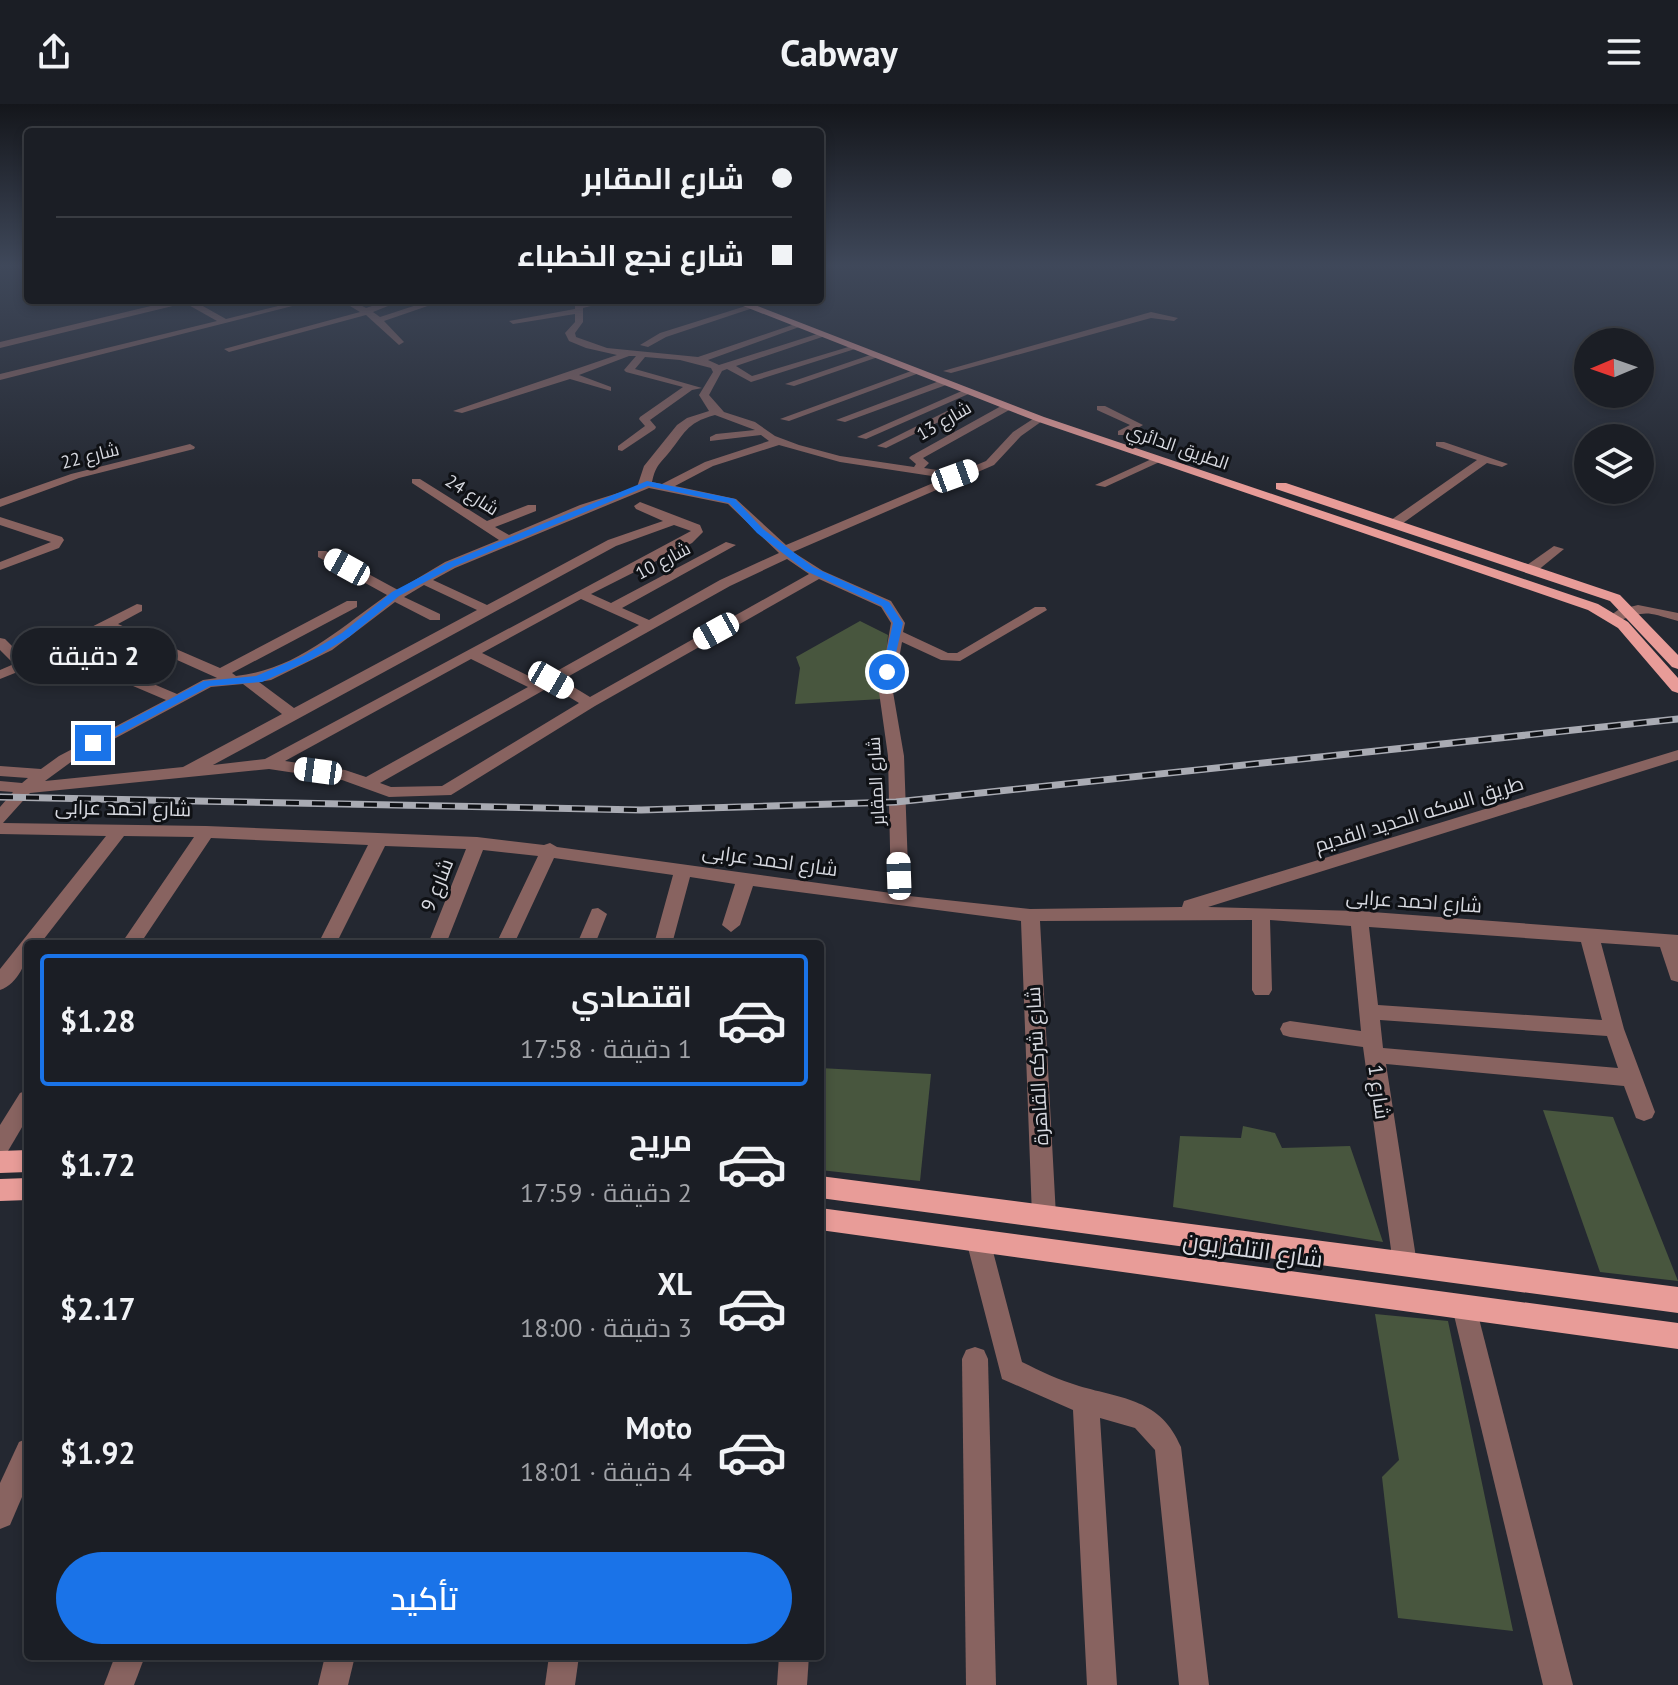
<!DOCTYPE html>
<html lang="ar">
<head>
<meta charset="utf-8">
<style>
	:root { --surface:#1b1e25; --page:#24272d; --text:#f1f3f6; --muted:#a0a2a7; --line:#393c42; --accent:#1a73e8 }
	body { margin:0; font-family:"PT Sans",Cairo,sans-serif; background:var(--page); color:var(--text); direction:rtl; height:100vh; display:flex; flex-direction:column; font-size:30px; white-space:nowrap }
	* { box-sizing:border-box; margin:0 }
	p { font-size:26px; color:var(--muted) }
	.icon { flex:none; width:44px; height:44px; fill:none; stroke:currentColor; stroke-width:2; stroke-linecap:round; stroke-linejoin:round }
	.map { position:relative; flex:1; overflow:hidden; direction:ltr }
	.details { position:absolute; left:24px; top:836px; width:800px; height:720px; display:flex; flex-direction:column; background:var(--surface); border-radius:8px; box-shadow:0 4px 12px #0003,0 0 0 2px var(--line); direction:rtl }
	.details>* { flex:none }
	.guide { position:absolute; left:24px; top:24px; width:800px; height:176px; border-radius:8px; box-shadow:0 4px 12px #0003,0 0 0 2px var(--line); direction:rtl; display:grid; align-content:center; height:176px; padding:0 32px; background:var(--surface) }
	.needle { width:52px; rotate:268deg }
	.controls { position:absolute; left:1574px; top:224px; display:grid; gap:16px }
	.controls a { display:grid; place-items:center; width:80px; height:80px; border-radius:50%; background:var(--surface); box-shadow:0 4px 12px #0003,0 0 0 2px var(--line); font-size:40px }
	.end { position:absolute; width:36px; height:36px; margin:-18px; border:10px solid #1a73e8; background:#fff; box-shadow:0 0 0 4px #fff }
	.from { border-radius:50% }
	.bubble { position:absolute; height:56px; border-radius:28px; background:var(--surface); box-shadow:0 4px 12px #0003,0 0 0 2px var(--line); font-size:26px; font-weight:600; line-height:56px; text-align:center; direction:rtl }
	.car { position:absolute; width:24px; height:48px; margin:-24px -12px; border-radius:10px; box-shadow:0 0 6px 2px #0007; background:linear-gradient(#fff 24%,#345 0 40%,#fff 0 76%,#345 0 86%,#fff 0) }
	.guide b { display:flex; align-items:center; gap:28px; height:76px; font-size:30px }
	.guide b+b { border-top:2px solid var(--line) }
	.guide i { width:20px; height:20px; background:var(--text) }
	ul { padding:14px 0 0; list-style:none }
	li { display:flex; align-items:center; gap:24px; height:132px; margin:0 16px 12px; padding:0 16px; border:4px solid transparent; border-radius:8px }
	li div { flex:1 }
	li b { display:block; font-size:30px }
	li em { font-style:normal; font-weight:600 }
	li.on { border-color:var(--accent) }
	li>.icon { width:72px; height:72px; stroke-width:1.5 }
	.cta { display:flex; gap:16px; margin-top:auto; padding:16px 32px }
	.cta a { flex:1; height:92px; border-radius:48px; background:var(--accent); color:#fff; font-size:32px; font-weight:600; line-height:92px; text-align:center }
	header { display:flex; justify-content:space-between; align-items:center; height:104px; padding:0 32px; background:var(--surface); font-size:36px; font-weight:600 }
	.map>svg:first-child { display:block }
	.green { fill:#48563e }
	.lines { fill:none; stroke-linecap:round; stroke-linejoin:round }
	.minor { fill:#886360; fill-rule:evenodd }
	.major { fill:#e89c98; fill-rule:evenodd }
	.rail-casing { stroke:#a9abb3; stroke-width:7 }
	.rail { stroke:#0f1115; stroke-width:4; stroke-dasharray:13; stroke-linecap:butt }
	.route { fill:#1a73e8 }
	.labels { text-anchor:middle; stroke-width:6; stroke-linejoin:round; paint-order:stroke }
	.far-street-label { font-size:18px; fill:#d7d9e0; stroke:#0f1115 }
	.street-label { font-size:20px; fill:#d7d9e0; stroke:#0f1115 }
	.near-street-label { font-size:24px; fill:#d7d9e0; stroke:#0f1115 }
</style>
</head>
<body>
<header><svg class="icon" aria-label="menu" viewBox="0 0 24 24"><path d="M4 6h16M4 12h16M4 18h16"/></svg>Cabway<svg class="icon" aria-label="share" viewBox="0 0 24 24"><path d="M12 15V3M7 8l5-5 5 5M5 13v7h14v-7"/></svg></header>
<div class="map">
<svg width="1678" height="1581" viewBox="0 0 1678 1581">
	<rect width="100%" height="100%" fill="#242831"/>
	<!-- green -->
	<g class="green">
		<path d="M 860,517 L 888,531 L 882,595 L 795,600 L 800,564 L 796,553 Z"/>
		<path d="M 820,964 L 931,970 L 920,1077 L 820,1066 Z"/>
		<path d="M 1543,1006 L 1613,1013 L 1678,1177 L 1600,1168 Z"/>
		<path d="M 1243,1022 L 1275,1029 L 1282,1044 L 1350,1042 L 1383,1138 L 1173,1103 L 1180,1032 L 1241,1034 Z"/>
		<path d="M 1375,1210 L 1448,1217 L 1513,1527 L 1398,1514 L 1382,1373 L 1399,1356 Z"/>
	</g>
	<g class="lines">
		<!-- minor -->
		<g class="minor">
			<path d="M 176,196 L 192,196 L 226,215 L 302,196 L 316,196 L 0,276 L 0,270 L 217,217 L 185,199 L 0,244 L 0,238 Z"/>
			<path d="M 340,196 L 351,196 L 366,204 L 390,196 L 403,196 L 373,208 L 380,213 L 432,196 L 445,196 L 384,217 L 404,238 L 399,241 L 366,211 L 229,248 L 224,245 L 360,208 Z"/>
			<path d="M 575,196 L 583,196 L 583,199 L 614,196 L 583,204 L 583,218 L 575,229 L 576,233 L 607,244 L 698,253 L 795,220 L 802,222 L 708,256 L 719,261 L 820,229 L 828,231 L 736,262 L 752,272 L 855,241 L 855,245 L 751,278 L 727,265 L 722,267 L 709,291 L 724,308 L 755,318 L 775,332 L 799,341 L 840,352 L 914,363 L 916,360 L 909,354 L 911,352 L 1003,301 L 1011,301 L 1011,305 L 923,354 L 929,359 L 924,364 L 957,369 L 986,357 L 1013,328 L 1036,313 L 1045,315 L 1021,332 L 994,361 L 793,448 L 823,467 L 891,497 L 905,519 L 903,528 L 948,549 L 957,549 L 1035,503 L 1045,503 L 1047,506 L 960,557 L 941,556 L 902,538 L 893,588 L 904,652 L 909,792 L 1030,805 L 1182,803 L 1184,797 L 1678,646 L 1678,656 L 1208,803 L 1359,807 L 1678,831 L 1678,878 L 1671,876 L 1660,843 L 1601,839 L 1624,925 L 1655,1008 L 1652,1014 L 1644,1017 L 1636,1014 L 1624,982 L 1386,960 L 1417,1160 L 1413,1168 L 1405,1171 L 1397,1168 L 1393,1160 L 1363,943 L 1290,933 L 1283,931 L 1280,925 L 1283,919 L 1290,917 L 1361,927 L 1351,822 L 1270,816 L 1272,886 L 1269,891 L 1255,891 L 1252,886 L 1252,816 L 1040,817 L 1056,1112 L 1052,1119 L 1044,1122 L 1036,1119 L 1032,1112 L 1021,817 L 753,782 L 740,821 L 731,828 L 722,821 L 735,780 L 690,773 L 672,840 L 654,840 L 673,771 L 554,754 L 514,840 L 496,840 L 538,752 L 483,746 L 446,840 L 428,840 L 466,745 L 385,742 L 336,840 L 318,840 L 368,741 L 211,734 L 140,840 L 121,840 L 194,733 L 124,732 L 40,840 L 28,840 C 28,857 18,880 0,886 L 0,865 L 106,732 L 0,730 L 0,703 L 13,688 L 0,687 L 0,677 L 22,679 L 28,674 L 0,672 L 0,662 L 41,665 L 59,652 L 166,596 L 60,551 L 0,575 L 0,566 L 14,560 L 0,546 L 0,534 L 5,535 L 26,556 L 137,500 L 142,501 L 142,507 L 118,520 L 220,564 L 347,497 L 357,497 L 357,503 L 232,569 L 236,572 C 296,566 340,524 387,491 L 318,453 L 318,447 L 326,447 L 398,486 L 445,458 L 499,436 L 412,379 L 412,375 L 420,375 L 487,417 L 528,401 L 536,401 L 536,407 L 495,423 L 509,431 L 580,401 L 637,383 L 644,362 L 677,321 L 687,314 L 709,307 L 699,291 L 713,268 L 711,264 L 680,256 L 645,253 L 635,265 L 702,284 L 692,286 L 650,316 L 656,323 L 655,325 L 622,347 L 618,346 L 618,342 L 645,322 L 639,315 L 640,313 L 683,283 L 626,268 L 624,266 L 636,252 L 629,252 L 579,271 L 611,283 L 611,287 L 570,275 L 462,309 L 453,307 L 617,251 L 586,244 L 569,237 L 565,229 L 575,218 L 575,210 L 513,220 L 509,217 L 575,205 ZM 715,311 L 755,326 L 716,330 L 710,333 L 710,337 L 761,331 L 769,337 L 705,358 L 662,380 L 652,378 C 655,364 658,361 667,351 C 685,330 685,319 715,311 ZM 779,341 L 840,358 L 945,374 L 786,441 L 736,395 L 675,382 L 713,362 ZM 649,384 L 728,400 L 779,449 L 720,476 L 649,516 L 622,504 L 736,441 L 726,438 L 611,499 L 591,490 L 692,439 L 703,428 L 700,421 L 640,398 L 634,402 L 636,405 L 663,417 L 608,436 L 487,501 L 433,476 L 455,464 ZM 674,421 L 691,427 L 265,655 L 213,661 L 616,442 ZM 787,455 L 809,470 L 590,593 L 562,576 L 730,482 ZM 819,475 L 881,503 L 891,519 L 879,588 L 888,652 L 891,789 L 557,743 L 550,739 L 544,741 L 477,733 L 206,722 L 3,719 L 30,689 L 269,665 L 342,676 L 389,693 L 451,691 L 595,602 ZM 424,481 L 477,506 L 294,604 L 259,578 L 271,576 L 332,546 L 395,498 L 430,516 L 440,516 L 440,510 L 404,493 ZM 581,495 L 639,521 L 539,577 L 482,549 ZM 108,525 L 215,573 L 217,574 L 203,576 L 177,590 L 71,545 ZM 471,555 L 528,583 L 366,673 L 345,666 L 285,657 ZM 243,580 L 282,610 L 183,663 L 45,677 L 71,658 L 211,583 ZM 551,582 L 579,599 L 442,682 L 391,683 L 380,679 ZM 1369,823 L 1581,838 L 1602,916 L 1378,901 ZM 1380,916 L 1607,932 L 1618,964 L 1383,944 Z"/>
			<path d="M 749,201 L 756,203 L 666,233 L 648,243 L 640,241 L 660,229 Z"/>
			<path d="M 1151,208 L 1178,214 L 1174,217 L 1151,214 L 951,269 L 943,267 Z"/>
			<path d="M 873,250 L 881,252 L 794,282 L 785,280 Z"/>
			<path d="M 914,266 L 922,268 L 789,317 L 780,315 Z"/>
			<path d="M 942,276 L 946,277 L 946,281 L 845,318 L 836,316 Z"/>
			<path d="M 964,286 L 973,288 L 866,335 L 857,333 Z"/>
			<path d="M 1097,302 L 1105,302 L 1143,321 L 1126,331 L 1118,331 L 1118,327 L 1130,321 L 1097,306 Z"/>
			<path d="M 951,305 L 955,306 L 955,310 L 886,344 L 877,342 Z"/>
			<path d="M 1436,338 L 1444,338 L 1508,360 L 1502,363 L 1487,359 L 1399,422 L 1391,422 L 1391,416 L 1477,356 L 1436,342 Z"/>
			<path d="M 190,340 L 195,343 L 194,345 L 79,374 L 0,403 L 0,395 L 71,370 Z"/>
			<path d="M 1156,353 L 1166,355 L 1105,383 L 1095,381 Z"/>
			<path d="M 0,413 L 62,433 L 64,436 L 59,444 L 0,466 L 0,458 L 51,438 L 0,421 Z"/>
			<path d="M 1554,442 L 1564,445 L 1537,467 L 1527,467 L 1527,461 Z"/>
			<path d="M 1638,501 L 1678,509 L 1678,517 C 1642,507 1649,507 1614,518 L 1607,514 L 1618,506 Z"/>
			<path d="M 598,804 L 607,810 L 595,840 L 577,840 L 592,805 Z"/>
			<path d="M 28,986 L 28,1013 L 8,1047 L 0,1049 L 0,1021 L 20,989 Z"/>
			<path d="M 978,1125 L 986,1128 L 990,1136 L 1022,1258 C 1040,1267 1059,1276 1079,1282 C 1123,1295 1161,1295 1181,1343 L 1209,1581 L 1179,1581 L 1155,1346 L 1135,1324 L 1100,1314 L 1117,1581 L 1087,1581 L 1073,1306 L 1002,1275 L 966,1136 L 970,1128 Z"/>
			<path d="M 1464,1191 L 1473,1195 L 1476,1203 L 1573,1581 L 1543,1581 L 1452,1203 L 1455,1195 Z"/>
			<path d="M 975,1243 L 984,1246 L 988,1255 L 996,1581 L 966,1581 L 962,1255 L 966,1246 Z"/>
			<path d="M 28,1334 L 28,1379 L 10,1421 L 0,1425 L 0,1379 L 19,1338 Z"/>
			<path d="M 115,1552 L 145,1552 L 134,1581 L 104,1581 Z"/>
			<path d="M 325,1552 L 355,1552 L 348,1581 L 318,1581 Z"/>
			<path d="M 549,1552 L 579,1552 L 575,1581 L 545,1581 Z"/>
			<path d="M 779,1552 L 809,1552 L 807,1581 L 777,1581 Z"/>
		</g>
		<!-- major -->
		<g class="major">
			<path d="M 728,196 L 742,196 L 1044,313 L 1598,500 L 1628,518 L 1678,574 L 1678,589 L 1672,587 L 1618,524 L 1588,506 L 1036,317 Z"/>
			<path d="M 1276,379 L 1286,379 L 1620,491 L 1678,551 L 1678,565 L 1672,563 L 1610,497 L 1276,385 Z"/>
			<path d="M 28,1046 L 28,1068 L 0,1069 L 0,1047 Z"/>
			<path d="M 820,1072 L 1678,1183 L 1678,1209 L 820,1094 Z"/>
			<path d="M 28,1074 L 28,1096 L 0,1097 L 0,1075 Z"/>
			<path d="M 820,1104 L 1678,1219 L 1678,1245 L 820,1126 Z"/>
		</g>
		<!-- rail casing -->
		<g class="rail-casing">
			<path id="rail" d="M 0,693 L 641,706 L 896,698 L 1678,615"/>
		</g>
		<!-- rail -->
		<use href="#rail" class="rail"/>
	</g>
	<!-- sky -->
	<linearGradient id="sky" x2="0" y2="1"><stop stop-color="#14161b"/><stop offset="0.42" stop-color="#3f485a"/><stop offset="1" stop-color="#3f485a" stop-opacity="0"/></linearGradient>
	<rect width="1678" height="384" fill="url(#sky)"/>
	<!-- route -->
	<path class="route" d="M 647,377 L 735,395 L 763,425 L 813,463 L 889,498 L 903,519 L 891,570 L 882,568 L 893,519 L 882,502 L 806,467 L 757,429 L 729,399 L 648,382 L 453,463 L 399,492 L 349,533 L 310,556 L 262,578 L 210,582 L 97,642 L 87,639 L 204,577 L 256,572 L 303,552 L 342,529 L 392,488 L 447,459 Z"/>
	<g class="labels">
		<!-- far-street labels -->
		<g class="far-street-label">
			<text transform="translate(944 317) rotate(-30)" y="6">شارع 13</text>
			<text transform="translate(1178 343) rotate(19)" y="6">الطريق الدائري</text>
			<text transform="translate(90 352) rotate(-14)" y="6">شارع 22</text>
			<text transform="translate(472 391) rotate(33)" y="6">شارع 24</text>
			<text transform="translate(663 457) rotate(-28)" y="6">شارع 10</text>
			<text transform="translate(876 677) rotate(-93)" y="6">شارع المقابر</text>
		</g>
		<!-- street labels -->
		<g class="street-label">
			<text transform="translate(123 704) rotate(1)" y="7">شارع احمد عرابى</text>
			<text transform="translate(1419 710) rotate(-17)" y="7">طريق السكه الحديد القديم</text>
			<text transform="translate(770 756) rotate(8)" y="7">شارع احمد عرابى</text>
			<text transform="translate(437 781) rotate(-68)" y="7">شارع 9</text>
			<text transform="translate(1414 797) rotate(4)" y="7">شارع احمد عرابى</text>
			<text transform="translate(1037 962) rotate(-93)" y="7">شارع شركه القاهرة</text>
			<text transform="translate(1379 988) rotate(82)" y="7">شارع 1</text>
		</g>
		<!-- near-street labels -->
		<g class="near-street-label">
			<text transform="translate(1253 1146) rotate(8)" y="8">شارع التلفزيون</text>
		</g>
	</g>
</svg>
<div class="controls">
<a><svg class="needle" viewBox="-14 -14 28 28"><path d="M0-13l5 13h-10z" fill="#e53935"/><path d="M0 13l5-13h-10z" fill="#a0a2a7"/></svg></a>
<a><svg class="icon" aria-label="layers" viewBox="0 0 24 24"><path d="M12 4l9 5-9 5-9-5zM3 14l9 5 9-5"/></svg></a>
</div>
<i class="end from" style="left:887px;top:568px"></i>
<i class="end" style="left:93px;top:639px"></i>
<div class="bubble" style="left:12px;top:524px;width:164px">2 دقيقة</div>
<i class="car" style="left:955px;top:372px;rotate:70deg"></i>
<i class="car" style="left:347px;top:463px;rotate:299deg"></i>
<i class="car" style="left:716px;top:527px;rotate:241deg"></i>
<i class="car" style="left:551px;top:576px;rotate:120deg"></i>
<i class="car" style="left:318px;top:667px;rotate:278deg"></i>
<i class="car" style="left:899px;top:772px;rotate:358deg"></i>
<div class="guide">
<b><i class="from"></i>شارع المقابر</b>
<b><i></i>شارع نجع الخطباء</b>
</div>
<section class="details">
<ul>
<li class="on"><svg class="icon" aria-label="car" viewBox="0 0 24 24"><path d="M5 17H2v-5l4-1 3-4h7l3 4 3 1v5h-3M9 17h6M6 11h13"/><circle cx="7" cy="17" r="2"/><circle cx="17" cy="17" r="2"/></svg><div><b>اقتصادي</b><p>1 دقيقة · 17:58</p></div><em>$1.28</em></li>
<li><svg class="icon" aria-label="car" viewBox="0 0 24 24"><path d="M5 17H2v-5l4-1 3-4h7l3 4 3 1v5h-3M9 17h6M6 11h13"/><circle cx="7" cy="17" r="2"/><circle cx="17" cy="17" r="2"/></svg><div><b>مريح</b><p>2 دقيقة · 17:59</p></div><em>$1.72</em></li>
<li><svg class="icon" aria-label="car" viewBox="0 0 24 24"><path d="M5 17H2v-5l4-1 3-4h7l3 4 3 1v5h-3M9 17h6M6 11h13"/><circle cx="7" cy="17" r="2"/><circle cx="17" cy="17" r="2"/></svg><div><b>XL</b><p>3 دقيقة · 18:00</p></div><em>$2.17</em></li>
<li><svg class="icon" aria-label="car" viewBox="0 0 24 24"><path d="M5 17H2v-5l4-1 3-4h7l3 4 3 1v5h-3M9 17h6M6 11h13"/><circle cx="7" cy="17" r="2"/><circle cx="17" cy="17" r="2"/></svg><div><b>Moto</b><p>4 دقيقة · 18:01</p></div><em>$1.92</em></li>
</ul>
<div class="cta"><a>تأكيد</a></div>
</section>
</div>
</body>
</html>
